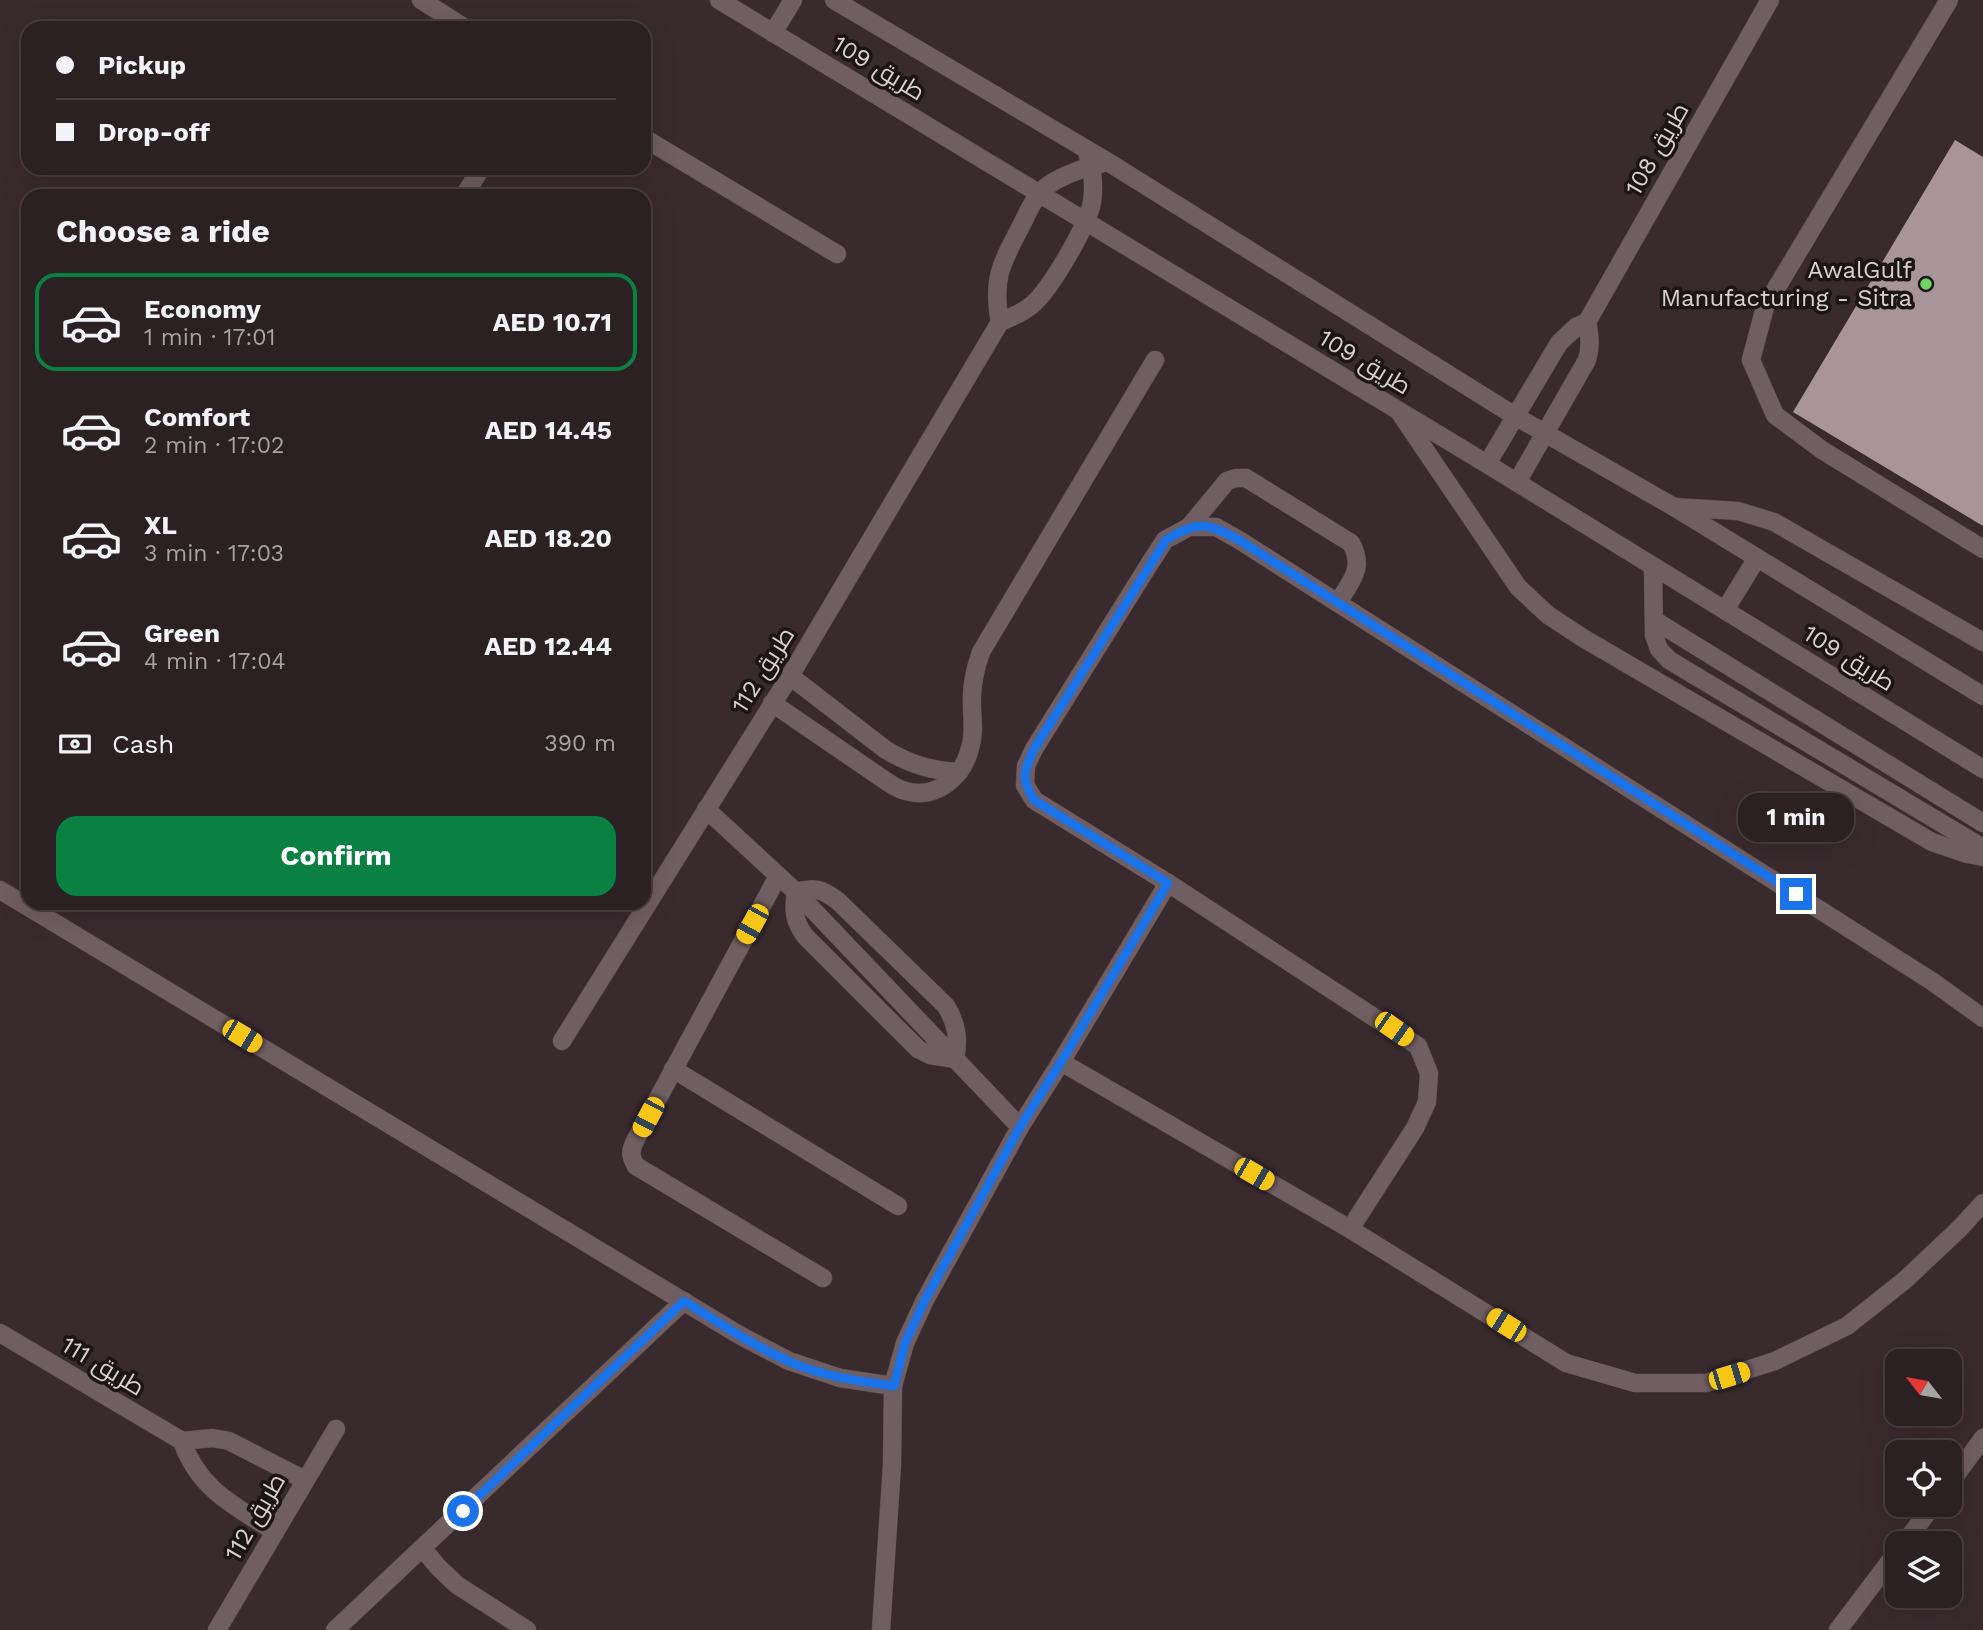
<!DOCTYPE html>
<html lang="en">
<head>
<meta charset="utf-8">
<style>
	:root { --surface:#2b2022; --page:#33282a; --text:#f1f3f6; --muted:#a6a3a5; --line:#473e40; --accent:#0b8043 }
	body { margin:0; font-family:"Work Sans",Cairo,sans-serif; background:var(--page); color:var(--text); height:100vh; display:flex; flex-direction:column; font-size:26px; white-space:nowrap }
	* { box-sizing:border-box; margin:0 }
	p { font-size:23px; color:var(--muted) }
	.icon { flex:none; width:38px; height:38px; fill:none; stroke:currentColor; stroke-width:2; stroke-linecap:round; stroke-linejoin:round }
	.map { position:relative; flex:1; overflow:hidden }
	.panel { position:absolute; left:21px; top:189px; width:630px; height:721px; display:flex; flex-direction:column; background:var(--surface); border-radius:21px; box-shadow:0 7px 28px #0002,0 0 0 2px var(--line) }
	.panel>* { flex:none }
	.top-card { position:absolute; left:21px; top:21px; width:630px; height:154px; border-radius:21px; box-shadow:0 7px 28px #0002,0 0 0 2px var(--line); display:grid; align-content:center; height:154px; padding:0 35px; background:var(--surface) }
	.needle { width:46px; rotate:301deg }
	.controls { position:absolute; left:1885px; top:1349px; display:grid; gap:14px }
	.controls a { display:grid; place-items:center; width:77px; height:77px; border-radius:14px; background:var(--surface); box-shadow:0 7px 28px #0002,0 0 0 2px var(--line); font-size:35px }
	.end { position:absolute; width:32px; height:32px; margin:-16px; border:9px solid #1a73e8; background:#fff; box-shadow:0 0 0 4px #fff }
	.from { border-radius:50% }
	.bubble { position:absolute; height:49px; border-radius:21px; background:var(--surface); box-shadow:0 7px 28px #0002,0 0 0 2px var(--line); font-size:23px; font-weight:700; line-height:49px; text-align:center }
	.car { position:absolute; width:21px; height:42px; margin:-21px -10px; border-radius:9px; box-shadow:0 0 5px 2px #0007; background:linear-gradient(#f5c518 24%,#345 0 40%,#f5c518 0 76%,#345 0 86%,#f5c518 0) }
	.top-card b { display:flex; align-items:center; gap:24px; height:66px; font-size:26px }
	.top-card b+b { border-top:2px solid var(--line) }
	.top-card i { width:18px; height:18px; background:var(--text) }
	ul { padding:0; list-style:none }
	li { display:flex; align-items:center; gap:21px; height:98px; margin:0 14px 10px; padding:0 21px; border:4px solid transparent; border-radius:21px }
	li div { flex:1 }
	li b { display:block; font-size:26px }
	li em { font-style:normal; font-weight:700 }
	li.current { border-color:var(--accent) }
	li>.icon { width:63px; height:63px; stroke-width:1.5 }
	h2 { padding:0 35px; font-size:32px; line-height:84px }
	.pay { display:flex; align-items:center; gap:18px; height:77px; padding:0 35px; font-size:26px }
	.pay p { margin-inline-start:auto }
	.cta { display:flex; gap:14px; margin-top:auto; padding:14px 35px }
	.cta a { flex:1; height:80px; border-radius:21px; background:var(--accent); color:#fff; font-size:28px; font-weight:700; line-height:80px; text-align:center }
	.map>svg:first-child { display:block }
	.building { fill:#a89599 }
	.lines { fill:none; stroke-linecap:round; stroke-linejoin:round }
	.service-casing { stroke:#54474b; stroke-width:19 }
	.minor-casing { stroke:#54474b; stroke-width:19 }
	.tertiary-casing { stroke:#54474b; stroke-width:19 }
	.service { stroke:#6f5e62; stroke-width:18 }
	.minor { stroke:#6f5e62; stroke-width:18 }
	.tertiary { stroke:#6f5e62; stroke-width:18 }
	.route { stroke:#1a73e8; stroke-width:9 }
	.poi-dot { fill:#70d35f; stroke:#1c1516; stroke-width:2.5 }
	.labels { text-anchor:middle; stroke-width:7; stroke-linejoin:round; paint-order:stroke }
	.street-label { font-size:24px; fill:#dacfd2; stroke:#1c1516 }
	.poi-label { font-size:24px; fill:#dacfd2; stroke:#1c1516; text-anchor:end }
</style>
</head>
<body>
<div class="map">
<svg width="1983" height="1630" viewBox="0 0 1983 1630">
	<rect width="100%" height="100%" fill="#392a2e"/>
	<!-- building -->
	<path class="building" d="M 1955,140 L 1983,157 L 1983,526 L 1793,412 Z"/>
	<g class="lines">
		<!-- service casing -->
		<g class="service-casing">
			<g id="service">
				<path d="M 421,0 L 465,28"/>
				<path d="M 1949,0 L 1765,307 L 1751,360 L 1775,415 L 1822,450 L 1983,549"/>
				<path d="M 644,138 L 837,254"/>
				<path d="M 464,196 L 481,168"/>
				<path d="M 1000,322 C 992,280 1001,264 1020,228 C 1026,217 1031,203 1039,194 C 1051,178 1084,168 1103,163"/>
				<path d="M 1400,413 L 1518,587 L 1548,615 L 1583,638 L 1932,842 L 1967,854 L 1983,857"/>
				<path d="M 1487,464 L 1559,343 L 1576,327 L 1587,322 L 1770,0"/>
				<path d="M 1517,482 L 1587,360 C 1591,346 1590,336 1587,322"/>
				<path d="M 1674,507 L 1738,511 L 1774,522 L 1983,642"/>
				<path d="M 1189,527 L 1227,481 L 1236,478 L 1246,478 L 1351,543 C 1365,569 1351,580 1338,603"/>
				<path d="M 1653,566 L 1654,635 L 1659,649 L 1669,660 L 1983,848"/>
				<path d="M 1654,620 L 1983,823"/>
				<path d="M 790,676 L 886,750 C 910,764 931,771 959,772"/>
				<path d="M 772,703 L 886,781 C 892,785 899,790 906,791 C 936,800 963,777 970,748 C 975,733 972,720 972,705 C 971,687 975,669 981,652 L 1155,360"/>
				<path d="M 706,809 L 796,892 L 1020,1127"/>
				<path d="M 778,876 L 635,1141 C 630,1151 630,1156 636,1166 L 823,1278"/>
				<path d="M 0,890 L 741,1336 L 789,1361 L 840,1378 L 893,1386"/>
				<path d="M 796,892 C 815,887 822,889 838,901 L 946,1006 C 957,1024 959,1039 955,1059"/>
				<path d="M 796,892 C 793,910 794,921 805,936 L 918,1049 L 930,1055 L 955,1059"/>
				<path d="M 562,1041 L 790,676 L 1000,322 C 1012,317 1024,312 1033,304 C 1051,288 1088,225 1092,202 C 1095,183 1092,166 1086,149"/>
				<path d="M 1061,1062 L 1350,1229 L 1566,1363 L 1635,1383 L 1706,1383 L 1775,1361 L 1847,1326 L 1905,1280 L 1959,1229 L 1983,1203"/>
				<path d="M 673,1069 L 898,1206"/>
				<path d="M 1350,1229 L 1415,1128 L 1427,1102 L 1429,1073 L 1418,1046 L 1168,883 L 1034,800 L 1025,785 L 1026,766 L 1034,749 L 1150,563 L 1165,540 L 1189,527 L 1216,527 L 1239,540 L 1933,982 L 1983,1018"/>
				<path d="M 423,1549 L 439,1568 L 457,1585 L 527,1630"/>
				<path d="M 335,1630 L 684,1301"/>
				<path d="M 881,1630 L 892,1465 L 893,1386 L 905,1343 L 925,1300 L 1020,1127 L 1061,1062 L 1168,883"/>
			</g>
		</g>
		<!-- minor casing -->
		<g class="minor-casing">
			<g id="minor">
				<path d="M 0,1333 L 182,1441 C 199,1490 234,1505 275,1532"/>
				<path d="M 182,1441 L 213,1438 L 229,1441 L 305,1480"/>
				<path d="M 217,1630 L 336,1429"/>
			</g>
		</g>
		<!-- tertiary casing -->
		<g class="tertiary-casing">
			<g id="tertiary">
				<path d="M 719,0 L 1487,464 L 1983,769"/>
				<path d="M 834,0 L 1108,162 L 1515,416 L 1674,507 L 1983,696"/>
				<path d="M 773,33 L 793,0"/>
				<path d="M 1725,610 L 1757,558"/>
				<path d="M 1950,1483 L 1983,1438"/>
				<path d="M 1904,1544 L 1933,1505"/>
				<path d="M 1838,1630 L 1897,1552"/>
			</g>
		</g>
		<!-- service -->
		<use href="#service" class="service"/>
		<!-- minor -->
		<use href="#minor" class="minor"/>
		<!-- tertiary -->
		<use href="#tertiary" class="tertiary"/>
	</g>
	<g class="lines">
		<!-- route -->
		<path class="route" d="M 463,1511 L 684,1301 C 718,1322 752,1345 788,1361 C 821,1376 858,1381 894,1386 L 905,1343 L 925,1300 L 1020,1127 L 1061,1062 L 1168,883 L 1034,800 C 1021,778 1023,773 1034,749 L 1166,540 C 1198,521 1206,522 1239,540 L 1796,894"/>
	</g>
	<!-- markers -->
	<circle class="poi-dot" cx="1926" cy="284" r="7"/>
	<g class="labels">
		<!-- street labels -->
		<g class="street-label">
			<text transform="translate(879 68) rotate(31)" y="8">طريق 109</text>
			<text transform="translate(1657 149) rotate(-60)" y="8">طريق 108</text>
			<text transform="translate(1365 362) rotate(31)" y="8">طريق 109</text>
			<text transform="translate(1849 658) rotate(32)" y="8">طريق 109</text>
			<text transform="translate(763 670) rotate(-58)" y="8">طريق 112</text>
			<text transform="translate(103 1366) rotate(31)" y="8">طريق 111</text>
			<text transform="translate(255 1517) rotate(-60)" y="8">طريق 112</text>
		</g>
		<!-- poi labels -->
		<g class="poi-label">
			<text x="1912" y="278">AwalGulf<tspan x="1912" dy="28">Manufacturing - Sitra</tspan></text>
		</g>
	</g>
</svg>
<div class="controls">
<a><svg class="needle" viewBox="-14 -14 28 28"><path d="M0-13l5 13h-10z" fill="#e53935"/><path d="M0 13l5-13h-10z" fill="#a6a3a5"/></svg></a>
<a><svg class="icon" aria-label="locate" viewBox="0 0 24 24"><circle cx="12" cy="12" r="6"/><path d="M12 2v4M12 18v4M2 12h4M18 12h4"/></svg></a>
<a><svg class="icon" aria-label="layers" viewBox="0 0 24 24"><path d="M12 4l9 5-9 5-9-5zM3 14l9 5 9-5"/></svg></a>
</div>
<i class="end from" style="left:463px;top:1511px"></i>
<i class="end" style="left:1796px;top:894px"></i>
<div class="bubble" style="left:1738px;top:793px;width:116px">1 min</div>
<i class="car" style="left:752px;top:924px;rotate:209deg"></i>
<i class="car" style="left:1394px;top:1029px;rotate:125deg"></i>
<i class="car" style="left:242px;top:1036px;rotate:121deg"></i>
<i class="car" style="left:648px;top:1117px;rotate:208deg"></i>
<i class="car" style="left:1254px;top:1174px;rotate:120deg"></i>
<i class="car" style="left:1506px;top:1325px;rotate:302deg"></i>
<i class="car" style="left:1729px;top:1376px;rotate:73deg"></i>
<div class="top-card">
<b><i class="from"></i>Pickup</b>
<b><i></i>Drop-off</b>
</div>
<section class="panel">
<h2>Choose a ride</h2>
<ul>
<li class="current"><svg class="icon" aria-label="car" viewBox="0 0 24 24"><path d="M5 17H2v-5l4-1 3-4h7l3 4 3 1v5h-3M9 17h6M6 11h13"/><circle cx="7" cy="17" r="2"/><circle cx="17" cy="17" r="2"/></svg><div><b>Economy</b><p>1 min · 17:01</p></div><em>AED 10.71</em></li>
<li><svg class="icon" aria-label="car" viewBox="0 0 24 24"><path d="M5 17H2v-5l4-1 3-4h7l3 4 3 1v5h-3M9 17h6M6 11h13"/><circle cx="7" cy="17" r="2"/><circle cx="17" cy="17" r="2"/></svg><div><b>Comfort</b><p>2 min · 17:02</p></div><em>AED 14.45</em></li>
<li><svg class="icon" aria-label="car" viewBox="0 0 24 24"><path d="M5 17H2v-5l4-1 3-4h7l3 4 3 1v5h-3M9 17h6M6 11h13"/><circle cx="7" cy="17" r="2"/><circle cx="17" cy="17" r="2"/></svg><div><b>XL</b><p>3 min · 17:03</p></div><em>AED 18.20</em></li>
<li><svg class="icon" aria-label="car" viewBox="0 0 24 24"><path d="M5 17H2v-5l4-1 3-4h7l3 4 3 1v5h-3M9 17h6M6 11h13"/><circle cx="7" cy="17" r="2"/><circle cx="17" cy="17" r="2"/></svg><div><b>Green</b><p>4 min · 17:04</p></div><em>AED 12.44</em></li>
</ul>
<div class="pay"><svg class="icon" aria-label="cash" viewBox="0 0 24 24"><path d="M3 7h18v10H3z"/><circle cx="12" cy="12" r="2"/></svg>Cash<p>390 m</p></div>
<div class="cta"><a>Confirm</a></div>
</section>
</div>
</body>
</html>
